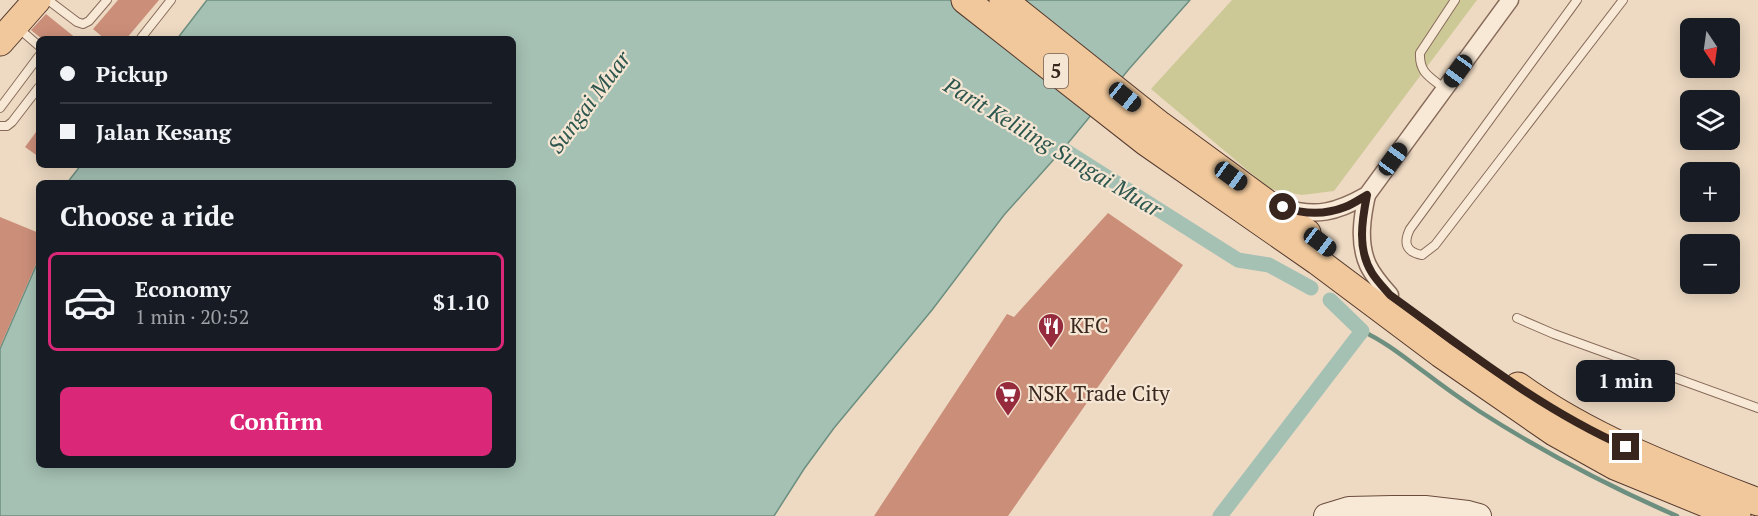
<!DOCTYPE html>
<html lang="en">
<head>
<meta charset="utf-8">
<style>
	:root { --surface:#171b24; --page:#242831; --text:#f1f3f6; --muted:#9ea1a6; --line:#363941; --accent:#db2777 }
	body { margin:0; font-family:"PT Serif",serif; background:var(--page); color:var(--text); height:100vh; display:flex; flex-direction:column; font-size:22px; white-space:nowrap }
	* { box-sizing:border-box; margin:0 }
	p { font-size:20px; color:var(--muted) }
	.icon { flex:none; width:33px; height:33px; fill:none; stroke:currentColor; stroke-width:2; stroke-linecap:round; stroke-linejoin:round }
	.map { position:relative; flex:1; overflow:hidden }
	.details { position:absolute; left:36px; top:180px; width:480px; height:288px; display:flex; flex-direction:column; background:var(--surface); border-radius:9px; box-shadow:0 3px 15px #0003 }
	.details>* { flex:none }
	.hud { position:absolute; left:36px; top:36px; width:480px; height:132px; border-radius:9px; box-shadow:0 3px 15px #0003; display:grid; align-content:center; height:132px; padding:0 24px; background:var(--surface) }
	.needle { width:39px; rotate:167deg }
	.buttons { position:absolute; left:1680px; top:18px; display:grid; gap:12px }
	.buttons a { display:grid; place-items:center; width:60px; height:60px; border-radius:9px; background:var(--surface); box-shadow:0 3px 15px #0003; font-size:30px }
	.end { position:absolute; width:27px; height:27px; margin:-14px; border:8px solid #38261e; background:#fff; box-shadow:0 0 0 3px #fff }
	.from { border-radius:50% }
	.bubble { position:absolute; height:42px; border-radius:9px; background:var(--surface); box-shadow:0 3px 15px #0003; font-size:20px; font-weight:600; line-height:42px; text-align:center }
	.car { position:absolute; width:18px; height:36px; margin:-18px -9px; border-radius:8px; box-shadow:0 0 4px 2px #0007; background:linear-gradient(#222 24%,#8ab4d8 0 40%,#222 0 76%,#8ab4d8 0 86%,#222 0) }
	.hud b { display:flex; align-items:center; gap:21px; height:57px; font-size:22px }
	.hud b+b { border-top:2px solid var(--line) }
	.hud i { width:15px; height:15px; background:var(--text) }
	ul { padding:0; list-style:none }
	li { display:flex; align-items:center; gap:18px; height:99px; margin:0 12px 9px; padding:0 12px; border:3px solid transparent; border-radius:9px }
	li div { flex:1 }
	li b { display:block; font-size:22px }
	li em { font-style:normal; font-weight:600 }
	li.on { border-color:var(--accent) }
	li>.icon { width:54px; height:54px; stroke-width:1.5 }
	h2 { padding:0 24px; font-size:27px; line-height:72px }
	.action { display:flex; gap:12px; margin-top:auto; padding:12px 24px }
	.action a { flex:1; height:69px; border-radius:9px; background:var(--accent); color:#fff; font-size:24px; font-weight:600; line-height:69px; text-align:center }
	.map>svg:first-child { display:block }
	.green { fill:#ccc997 }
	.water { fill:#a5c1b4; stroke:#6c8f80; stroke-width:1.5 }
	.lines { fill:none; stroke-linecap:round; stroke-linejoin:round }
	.stream { stroke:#6c8f80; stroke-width:4.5 }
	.canal { stroke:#a5c1b4; stroke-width:15 }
	.building { fill:#cb8e79 }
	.lane-casing { stroke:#886b5a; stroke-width:10 }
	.street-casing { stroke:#886b5a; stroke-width:19 }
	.secondary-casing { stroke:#6a4c3d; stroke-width:26 }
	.primary-casing { stroke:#563a2e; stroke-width:29 }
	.lane { stroke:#f8e9d6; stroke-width:8 }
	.street { stroke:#f8e9d6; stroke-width:16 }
	.secondary { stroke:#f8e9d6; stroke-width:24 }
	.primary { stroke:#f0c89b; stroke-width:27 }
	.route { stroke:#38261e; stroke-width:8 }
	.labels { text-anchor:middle; stroke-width:4.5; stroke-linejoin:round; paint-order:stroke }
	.shield { fill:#f5e5d3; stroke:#715f54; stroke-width:1.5 }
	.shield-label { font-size:20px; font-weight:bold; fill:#38261e }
	.poi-label { font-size:21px; fill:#38261e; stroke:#f5e5d3; text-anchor:start }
	.water-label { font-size:22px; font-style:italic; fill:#2d574e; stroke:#f5e5d3 }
</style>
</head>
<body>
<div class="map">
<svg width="1758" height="516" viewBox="0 0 1758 516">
	<rect width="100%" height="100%" fill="#eedac3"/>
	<!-- green -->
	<path class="green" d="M 1232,0 L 1477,0 L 1334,191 L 1302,195 L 1270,189 L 1151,89 Z"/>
	<!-- water -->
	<path class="water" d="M 207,0 L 1190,0 L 1129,69 L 1064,148 L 1004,215 L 932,310 L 834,428 L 804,469 L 774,516 L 0,516 L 0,349 L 39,259 L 39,465 L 513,465 L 513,183 L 67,183 L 81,165 L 513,165 L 513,39 L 177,39 Z"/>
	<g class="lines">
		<!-- stream -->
		<path class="stream" d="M 1362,331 C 1386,342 1405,358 1427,374 C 1444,387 1461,399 1479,411 C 1543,452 1608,486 1677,516"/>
		<!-- canal -->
		<g class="canal">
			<path d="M 1047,139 L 1238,260 L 1269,265 L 1311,288"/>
			<path d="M 1220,516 L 1362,331 L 1330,300"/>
		</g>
	</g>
	<!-- building -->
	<g class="building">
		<path d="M 118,0 L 159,0 L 126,39 L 105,39 L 93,29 Z"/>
		<path d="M 46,14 L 77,39 L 42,39 L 31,30 Z"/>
		<path d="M 39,128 L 39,157 L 25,147 Z"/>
		<path d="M 1108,213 L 1183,265 L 1008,516 L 874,516 L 1007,314 L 1014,317 Z"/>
		<path d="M 0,217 L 39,233 L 39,257 L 0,347 Z"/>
	</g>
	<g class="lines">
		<!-- lane casing -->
		<g class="lane-casing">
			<g id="lane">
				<path d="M 48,0 L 77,22 L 83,24 L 89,21 L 107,0"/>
				<path d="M 1577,0 L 1410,229 C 1403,243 1406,252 1422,255 L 1435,245 L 1623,0"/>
				<path d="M 17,27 L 39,46"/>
				<path d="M 141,38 L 171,0"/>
				<path d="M 1445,89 C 1430,77 1419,73 1420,53 L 1455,0"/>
				<path d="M 0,108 L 39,56"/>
				<path d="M 0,126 L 7,126 L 12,122 L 39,87"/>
				<path d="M 1517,318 L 1554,334 L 1758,408"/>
			</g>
		</g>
		<!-- street casing -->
		<g class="street-casing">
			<g id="street">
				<path d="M 1367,195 C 1362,217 1358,243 1368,265 C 1373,276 1382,286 1390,295"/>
				<path d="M 1282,207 C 1316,218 1337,212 1367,195 L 1510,0"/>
			</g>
		</g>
		<!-- secondary casing -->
		<g class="secondary-casing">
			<path id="secondary" d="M 1326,516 L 1349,509 L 1392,508 L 1425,508 L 1468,513 L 1479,516"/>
		</g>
		<!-- primary casing -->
		<g class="primary-casing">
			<g id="primary">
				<path d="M 965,0 L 1146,142 L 1317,261 L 1441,354 L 1554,432 L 1615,466 L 1737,516"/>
				<path d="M 1003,0 L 1160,125 L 1307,233"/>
				<path d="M 0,42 L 37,0"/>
				<path d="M 1518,386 C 1590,438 1675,470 1758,502"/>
			</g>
		</g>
		<!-- lane -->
		<use href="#lane" class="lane"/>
		<!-- street -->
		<use href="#street" class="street"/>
		<!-- secondary -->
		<use href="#secondary" class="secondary"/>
		<!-- primary -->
		<use href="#primary" class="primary"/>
	</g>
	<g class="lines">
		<!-- route -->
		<path class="route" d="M 1283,207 C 1303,214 1325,215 1345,207 C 1353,204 1360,199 1367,195 C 1362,220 1357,249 1372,273 C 1377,281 1384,288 1390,295 C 1465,349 1540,409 1626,447"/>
	</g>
	<!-- icons -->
	<defs>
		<g id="restaurant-pin" transform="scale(1.35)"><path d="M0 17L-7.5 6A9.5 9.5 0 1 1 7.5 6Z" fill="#962b3e" stroke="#f5e5d3"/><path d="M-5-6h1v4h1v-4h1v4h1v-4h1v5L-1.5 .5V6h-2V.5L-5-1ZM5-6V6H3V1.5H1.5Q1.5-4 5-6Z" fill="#fff"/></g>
		<g id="supermarket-pin" transform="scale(1.35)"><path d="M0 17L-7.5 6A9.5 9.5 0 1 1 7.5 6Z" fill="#962b3e" stroke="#f5e5d3"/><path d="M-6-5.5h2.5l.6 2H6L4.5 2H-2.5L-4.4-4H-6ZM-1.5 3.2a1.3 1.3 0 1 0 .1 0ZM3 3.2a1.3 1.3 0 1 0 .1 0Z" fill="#fff"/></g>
	</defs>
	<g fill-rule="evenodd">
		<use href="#restaurant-pin" x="1051" y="326"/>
		<use href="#supermarket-pin" x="1008" y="394"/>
	</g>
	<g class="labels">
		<!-- shield labels -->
		<rect class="shield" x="1044" y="54" width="24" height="34" rx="4.5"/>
		<g class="shield-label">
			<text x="1056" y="78">5</text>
		</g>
		<!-- poi labels -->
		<g class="poi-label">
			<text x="1070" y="333">KFC</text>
			<text x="1028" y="401">NSK Trade City</text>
		</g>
		<!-- water labels -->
		<g class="water-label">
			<text transform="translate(589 102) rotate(-53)" y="8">Sungai Muar</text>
			<text transform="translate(1053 147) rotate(31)" y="8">Parit Keliling Sungai Muar</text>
		</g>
	</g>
</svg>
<div class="buttons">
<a><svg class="needle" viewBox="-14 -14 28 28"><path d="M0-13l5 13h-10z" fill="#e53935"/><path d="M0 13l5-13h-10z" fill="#9ea1a6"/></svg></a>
<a><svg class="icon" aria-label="layers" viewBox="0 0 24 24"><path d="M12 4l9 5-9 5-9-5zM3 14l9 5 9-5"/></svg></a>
<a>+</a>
<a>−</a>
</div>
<i class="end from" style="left:1283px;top:207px"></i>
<i class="end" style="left:1626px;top:447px"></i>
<div class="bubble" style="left:1576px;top:360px;width:99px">1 min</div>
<i class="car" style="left:1458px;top:71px;rotate:216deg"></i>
<i class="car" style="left:1125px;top:97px;rotate:129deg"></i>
<i class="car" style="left:1393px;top:159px;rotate:36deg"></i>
<i class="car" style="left:1231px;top:176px;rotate:126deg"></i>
<i class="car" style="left:1320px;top:242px;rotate:127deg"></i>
<div class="hud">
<b><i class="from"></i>Pickup</b>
<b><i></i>Jalan Kesang</b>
</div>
<section class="details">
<h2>Choose a ride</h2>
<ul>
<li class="on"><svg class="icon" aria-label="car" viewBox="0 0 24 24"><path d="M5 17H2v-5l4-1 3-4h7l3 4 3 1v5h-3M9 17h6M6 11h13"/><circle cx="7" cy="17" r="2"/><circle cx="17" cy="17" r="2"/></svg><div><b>Economy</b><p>1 min · 20:52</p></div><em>$1.10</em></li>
</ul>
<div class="action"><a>Confirm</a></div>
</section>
</div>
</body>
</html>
